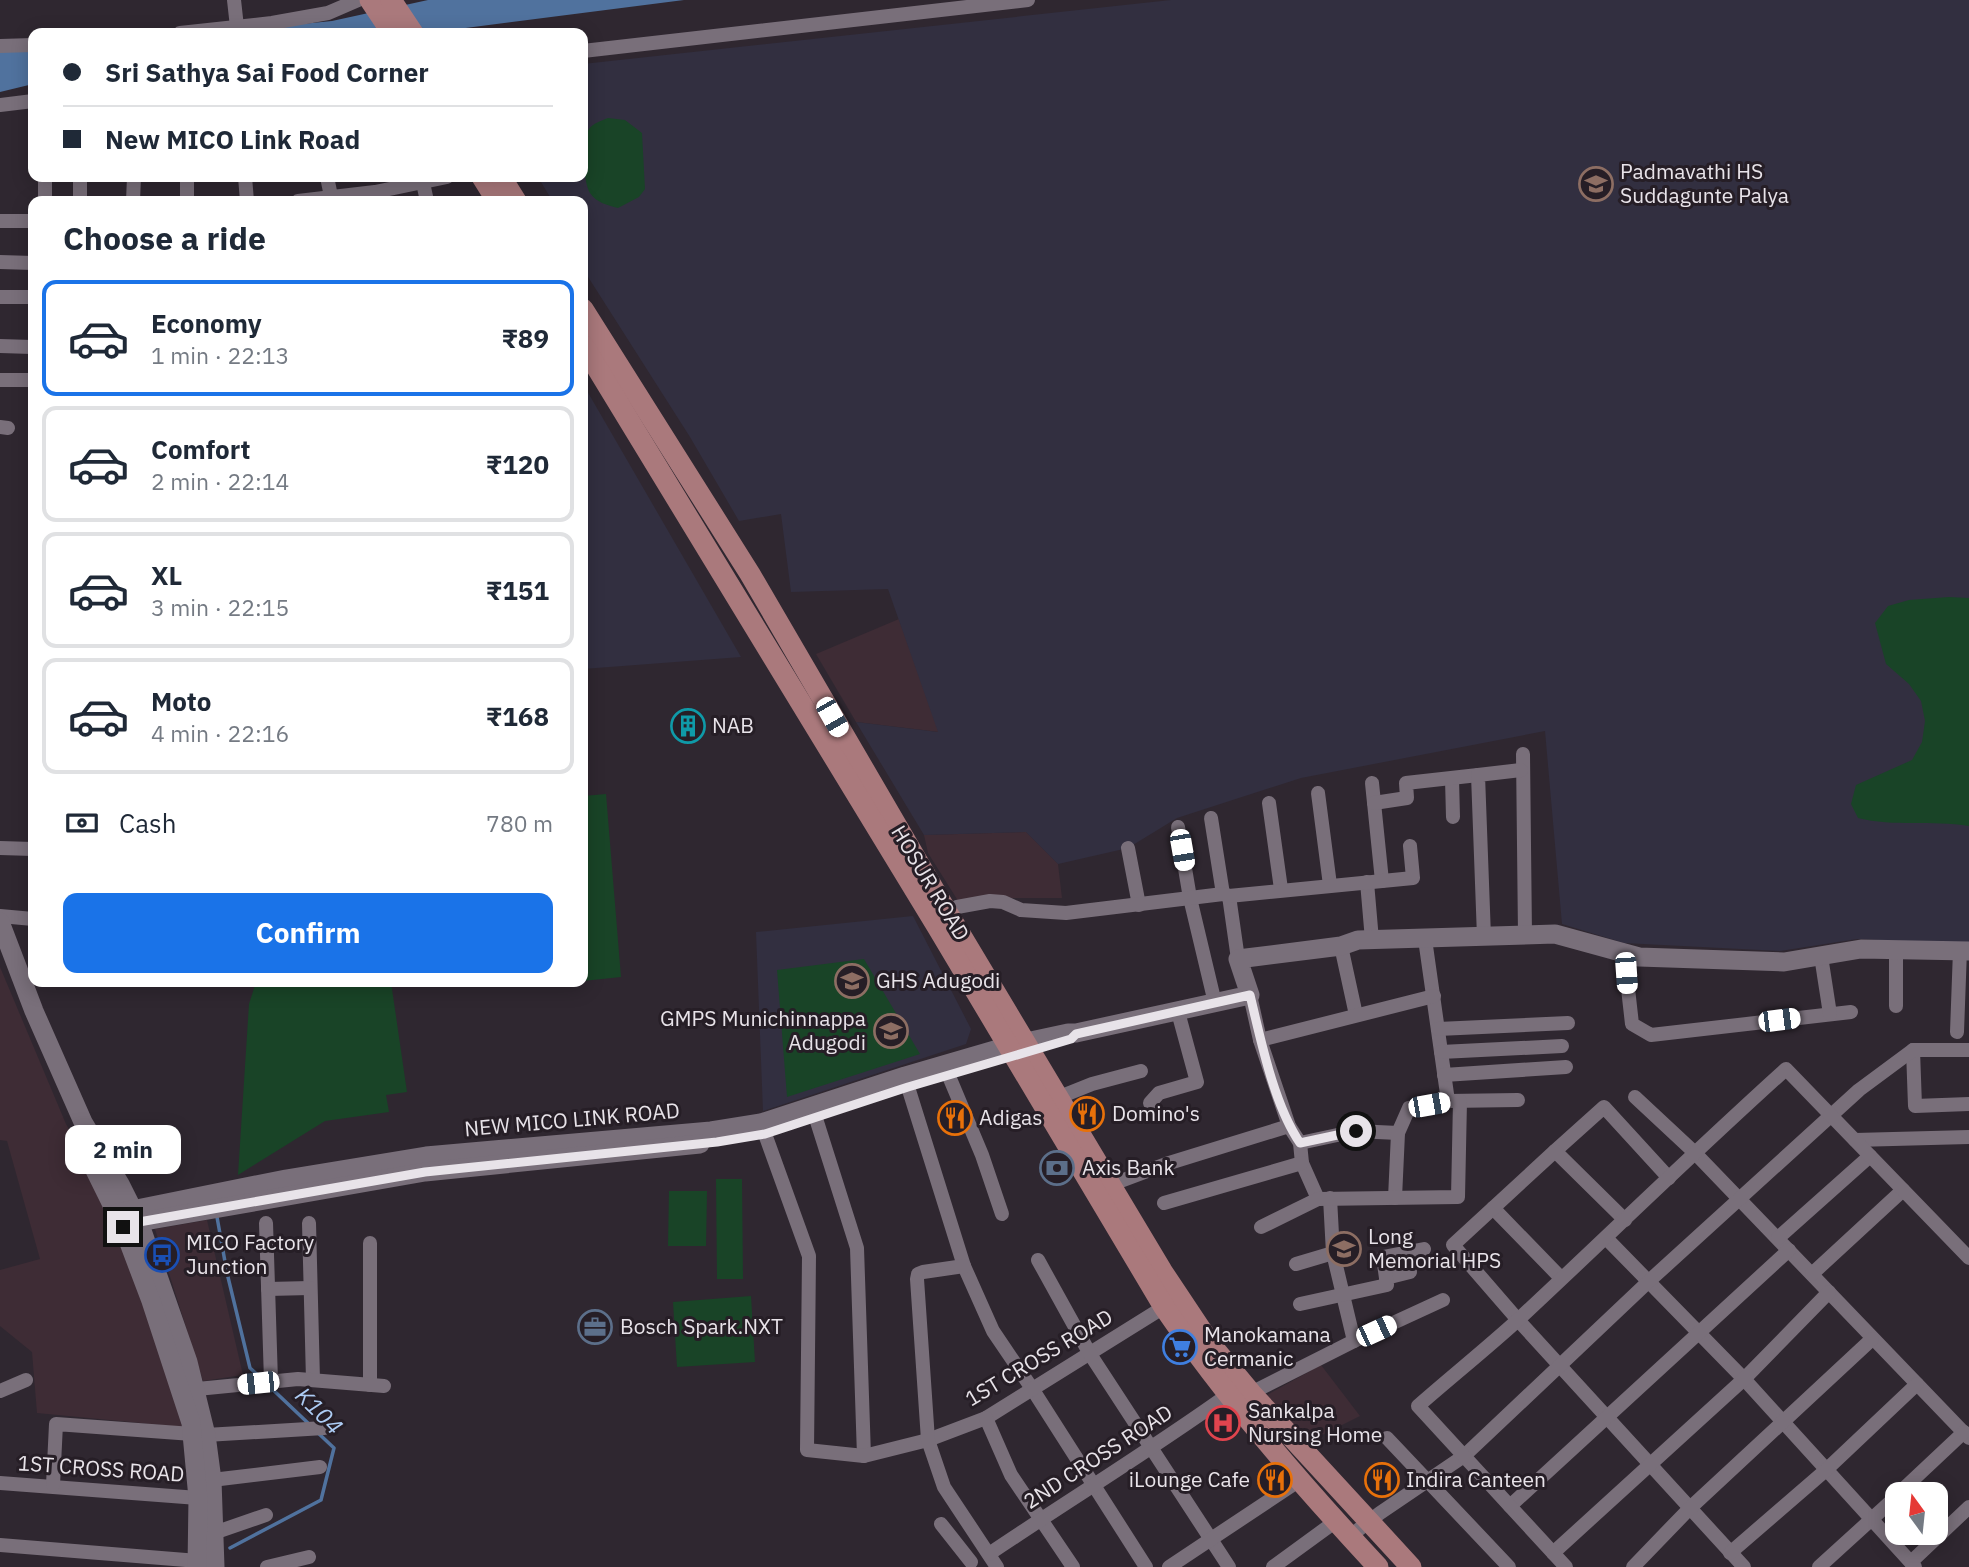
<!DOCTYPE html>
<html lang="en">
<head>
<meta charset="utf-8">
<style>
	:root { --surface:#fff; --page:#f6f6f7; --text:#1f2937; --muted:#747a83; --line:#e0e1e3; --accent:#1a73e8 }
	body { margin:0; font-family:"IBM Plex Sans",sans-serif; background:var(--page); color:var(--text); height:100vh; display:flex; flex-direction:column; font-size:26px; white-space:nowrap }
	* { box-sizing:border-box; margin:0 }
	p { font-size:23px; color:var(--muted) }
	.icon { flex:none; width:38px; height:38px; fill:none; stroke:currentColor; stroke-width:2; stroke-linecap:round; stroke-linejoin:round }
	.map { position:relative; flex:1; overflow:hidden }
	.sheet { position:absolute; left:28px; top:196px; width:560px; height:791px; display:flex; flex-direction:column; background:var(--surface); border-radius:14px; box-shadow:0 4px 18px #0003 }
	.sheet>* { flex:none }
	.banner { position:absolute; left:28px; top:28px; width:560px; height:154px; border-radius:14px; box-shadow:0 4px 18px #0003; display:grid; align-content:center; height:154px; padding:0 35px; background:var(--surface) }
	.needle { width:46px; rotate:345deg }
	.tools { position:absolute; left:1885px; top:1482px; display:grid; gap:14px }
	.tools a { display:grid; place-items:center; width:63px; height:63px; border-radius:14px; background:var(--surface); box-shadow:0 4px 18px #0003; font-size:35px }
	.end { position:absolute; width:32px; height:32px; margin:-16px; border:9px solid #e8e3e9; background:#111; box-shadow:0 0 0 4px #111 }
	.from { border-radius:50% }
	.bubble { position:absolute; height:49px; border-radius:14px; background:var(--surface); box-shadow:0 4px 18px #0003; font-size:23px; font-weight:700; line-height:49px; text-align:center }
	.car { position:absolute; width:21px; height:42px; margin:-21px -10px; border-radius:9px; box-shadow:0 0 5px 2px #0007; background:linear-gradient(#fff 24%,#345 0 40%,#fff 0 76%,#345 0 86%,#fff 0) }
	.banner b { display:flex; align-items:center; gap:24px; height:66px; font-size:26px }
	.banner b+b { border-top:2px solid var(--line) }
	.banner i { width:18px; height:18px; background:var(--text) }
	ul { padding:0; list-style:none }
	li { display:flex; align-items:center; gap:21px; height:116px; margin:0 14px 10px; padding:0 21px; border:4px solid var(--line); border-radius:14px }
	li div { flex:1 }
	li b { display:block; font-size:26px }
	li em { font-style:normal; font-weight:700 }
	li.current { border-color:var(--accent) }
	li>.icon { width:63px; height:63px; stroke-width:1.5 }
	h2 { padding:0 35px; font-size:32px; line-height:84px }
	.pay { display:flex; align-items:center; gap:18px; height:77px; padding:0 35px; font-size:26px }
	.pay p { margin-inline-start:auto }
	.cta { display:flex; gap:14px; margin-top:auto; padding:14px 35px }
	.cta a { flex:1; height:80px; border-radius:14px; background:var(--accent); color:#fff; font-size:28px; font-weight:700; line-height:80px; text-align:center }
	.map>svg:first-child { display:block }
	.commercial { fill:#3e2c35 }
	.education { fill:#322f40 }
	.green { fill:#194427 }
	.water { fill:#50729e }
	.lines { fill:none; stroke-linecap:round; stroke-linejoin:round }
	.stream { stroke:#50729e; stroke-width:3.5 }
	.street { stroke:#796f7a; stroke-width:14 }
	.secondary { stroke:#796f7a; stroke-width:19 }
	.primary { stroke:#aa797c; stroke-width:21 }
	.route { stroke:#e8e3e9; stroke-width:9 }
	.labels { text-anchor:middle; stroke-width:6; stroke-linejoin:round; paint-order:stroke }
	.poi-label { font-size:21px; fill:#e8e3e9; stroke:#261e26; text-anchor:start }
	.street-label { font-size:21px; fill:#e8e3e9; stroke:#261e26 }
	.water-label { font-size:23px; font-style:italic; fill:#adccf4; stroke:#261e26 }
</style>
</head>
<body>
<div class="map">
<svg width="1969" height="1567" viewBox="0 0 1969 1567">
	<rect width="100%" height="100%" fill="#2f2730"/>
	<!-- commercial -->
	<g class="commercial">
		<path d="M 899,619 L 939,732 L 856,722 L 816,654 Z"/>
		<path d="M 1026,832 L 1058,864 L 1062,898 L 991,898 L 960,904 L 928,853 L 924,835 Z"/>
		<path d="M 0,967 L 66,1124 L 100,1187 L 163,1360 L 182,1427 L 37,1413 L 32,1352 L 0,1326 L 0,1270 L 40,1259 L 7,1141 L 0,1140 Z"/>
		<path d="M 207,1220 L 243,1375 L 203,1381 L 155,1229 Z"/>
		<path d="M 1321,1365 L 1360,1416 L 1308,1442 L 1267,1395 Z"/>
	</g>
	<!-- education -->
	<g class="education">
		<path d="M 1171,0 L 1969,0 L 1969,944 L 1857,939 L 1780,951 L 1624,943 L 1562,924 L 1545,731 L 1301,778 L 1177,818 L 1128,848 L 1058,864 L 1026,832 L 924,835 L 856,722 L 938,732 L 888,589 L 791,592 L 781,514 L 739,521 L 690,437 L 583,269 L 583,201 L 540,201 L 550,197 L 538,177 L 583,177 L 583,64 Z"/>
		<path d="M 583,384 L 741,657 L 583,669 Z"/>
		<path d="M 913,916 L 971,1029 L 966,1044 L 763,1111 L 756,932 Z"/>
	</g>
	<!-- green -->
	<g class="green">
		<path d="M 608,118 L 625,120 L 642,133 L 645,189 L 639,197 L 618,208 C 607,205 597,203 590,193 C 583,181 581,141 589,129 C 593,123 601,121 608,118 Z"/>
		<path d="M 1949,597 L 1969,598 L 1969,826 C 1932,820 1894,827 1858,818 L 1851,804 L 1856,785 L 1912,760 L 1922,742 L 1925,721 L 1921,701 L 1909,684 L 1886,664 L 1875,623 L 1888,606 L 1909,600 Z"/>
		<path d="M 606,794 L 621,977 L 583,981 L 583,796 Z"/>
		<path d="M 864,959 L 920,1054 L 787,1097 L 777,970 Z"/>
		<path d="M 256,982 L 391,982 L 407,1092 L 386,1095 L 389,1112 L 325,1121 L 238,1175 L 249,1004 Z"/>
		<path d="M 716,1179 L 742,1179 L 743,1279 L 717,1279 Z"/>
		<path d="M 669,1191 L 707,1191 L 706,1246 L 668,1246 Z"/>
		<path d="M 751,1296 L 755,1362 L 677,1367 L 673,1302 Z"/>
	</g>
	<!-- water -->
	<g class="water">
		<path d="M 428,0 L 684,0 L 427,33 L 213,33 L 332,21 Z"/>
		<path d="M 33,50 L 33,84 L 0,92 L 0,52 Z"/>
	</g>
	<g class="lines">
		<!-- stream -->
		<g class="stream">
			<path d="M 217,1217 L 227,1273 L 250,1368 L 261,1378"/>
			<path d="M 269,1386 L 309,1424"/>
			<path d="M 230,1548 L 321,1500 L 334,1448 L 317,1432"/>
		</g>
		<!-- street -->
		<g class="street">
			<path d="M 234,0 L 237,27"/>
			<path d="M 180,33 L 272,23 L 328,13 L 358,0"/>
			<path d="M 0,46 L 33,45"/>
			<path d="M 583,51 L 1028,0"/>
			<path d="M 0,105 L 33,101"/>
			<path d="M 45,177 L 45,201"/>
			<path d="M 187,177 L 187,201"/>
			<path d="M 245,177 L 247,201"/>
			<path d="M 327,177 L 332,201"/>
			<path d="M 423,183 L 427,201"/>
			<path d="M 80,201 L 80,177"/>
			<path d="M 133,201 L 134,177"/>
			<path d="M 298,201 L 375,192 L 447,177"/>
			<path d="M 0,221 L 33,221"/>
			<path d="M 0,262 L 33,263"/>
			<path d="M 0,297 L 33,297"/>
			<path d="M 0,346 L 32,347"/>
			<path d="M 0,380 L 28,380"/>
			<path d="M 0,427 L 8,428"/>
			<path d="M 1523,754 L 1525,935"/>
			<path d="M 1452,779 L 1453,817"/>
			<path d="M 1372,783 L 1382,881"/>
			<path d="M 1318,793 L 1330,885"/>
			<path d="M 1269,803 L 1281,889"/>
			<path d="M 1374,803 L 1407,798 L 1406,783 L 1478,775"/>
			<path d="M 1211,818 L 1223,894"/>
			<path d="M 1178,827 L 1190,898 L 1215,1003"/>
			<path d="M 0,848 L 33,849"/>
			<path d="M 1128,848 L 1139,905"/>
			<path d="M 1367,882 L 1372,940"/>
			<path d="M 1229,896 L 1238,959"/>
			<path d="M 947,912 L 957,907 L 990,901 L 1003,902 L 1021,910 L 1066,913 L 1223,894 L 1229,896 L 1413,878 L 1410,846"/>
			<path d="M 0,916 L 33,919"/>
			<path d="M 1484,937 L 1478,775 L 1521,770"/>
			<path d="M 1425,939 L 1448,1101 L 1518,1100"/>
			<path d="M 1341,946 L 1356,1015"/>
			<path d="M 1896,949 L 1896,1006"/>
			<path d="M 1624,953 L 1632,1024 L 1651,1035 L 1851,1012"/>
			<path d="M 1821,956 L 1830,1014"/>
			<path d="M 1250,995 L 1260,1040 L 1289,1126 L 1300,1143 L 1302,1163 L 1318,1199"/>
			<path d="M 1438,1029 L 1568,1023"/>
			<path d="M 1957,1032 L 1960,950"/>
			<path d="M 1260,1040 L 1434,996"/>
			<path d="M 1913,1050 L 1915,1106 L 1969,1104"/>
			<path d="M 1441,1052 L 1562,1046"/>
			<path d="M 948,1074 L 982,1155 L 1002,1214"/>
			<path d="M 1444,1075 L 1566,1067"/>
			<path d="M 908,1087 L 964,1266 L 993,1331 L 1033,1390 L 1146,1567"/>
			<path d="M 1635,1097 L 1694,1152 L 1969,1438"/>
			<path d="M 1057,1098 L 1092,1084 L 1141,1071"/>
			<path d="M 1150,1103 L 1159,1093 L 1197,1082 L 1178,1012"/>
			<path d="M 812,1106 L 857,1248 L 864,1456"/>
			<path d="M 761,1123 L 809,1256 L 807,1450 L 864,1456 L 928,1440 L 986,1418 L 1164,1307"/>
			<path d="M 1855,1140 L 1969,1137"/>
			<path d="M 1300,1143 L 1356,1131 L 1398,1133"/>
			<path d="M 1555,1151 L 1604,1107 L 1669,1178"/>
			<path d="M 1110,1185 L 1166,1164 L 1289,1126"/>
			<path d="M 1330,1198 L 1333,1253 L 1354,1341"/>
			<path d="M 1395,1198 L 1398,1133 L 1409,1108 L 1448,1101"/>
			<path d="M 1164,1203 L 1302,1163"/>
			<path d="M 1493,1208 L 1561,1278"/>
			<path d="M 1625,1220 L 1555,1151 L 1453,1245 L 1518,1320 L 1744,1567"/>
			<path d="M 266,1223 L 271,1381"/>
			<path d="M 309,1223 L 313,1380"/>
			<path d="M 1261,1227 L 1318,1199 L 1458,1197 L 1460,1101"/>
			<path d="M 1606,1238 L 1744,1379 L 1915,1567"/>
			<path d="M 1778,1238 L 1870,1156"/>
			<path d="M 1038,1260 L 1090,1354 L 1229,1567"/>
			<path d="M 1296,1264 L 1333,1253"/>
			<path d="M 964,1266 L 923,1272 L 918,1274 L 917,1279 L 928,1440 L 944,1487 L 997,1567"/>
			<path d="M 1812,1274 L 1903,1190"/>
			<path d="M 1386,1278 L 1410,1272"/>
			<path d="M 268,1289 L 310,1288"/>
			<path d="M 1300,1304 L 1387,1285 L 1383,1257 L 1424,1249"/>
			<path d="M 370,1385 L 370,1243"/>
			<path d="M 187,1390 L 298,1379 L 384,1386"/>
			<path d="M 0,1391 L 26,1380"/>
			<path d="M 1251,1393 L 1354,1341 L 1443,1300"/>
			<path d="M 986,1418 L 1011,1475 L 1073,1567"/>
			<path d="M 1387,1438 L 1509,1567"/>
			<path d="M 212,1480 L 320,1467"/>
			<path d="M 0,1483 L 198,1498"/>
			<path d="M 53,1485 L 56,1424 L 206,1435 L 324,1428"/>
			<path d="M 1898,1494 L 1964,1432"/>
			<path d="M 1510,1506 L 1789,1250"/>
			<path d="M 941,1524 L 971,1562"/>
			<path d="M 214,1533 L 266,1515"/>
			<path d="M 1349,1537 L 1380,1513 L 1464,1456 L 1648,1282 L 1859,1090 L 1913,1050 L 1969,1050"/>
			<path d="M 0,1545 L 198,1561"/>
			<path d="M 1553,1553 L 1744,1379 L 1829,1292"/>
			<path d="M 1730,1553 L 1826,1470 L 1917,1384"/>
			<path d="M 989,1554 C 1069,1500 1151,1450 1229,1394"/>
			<path d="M 1911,1562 L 1969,1507"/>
			<path d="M 267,1567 L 309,1557"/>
			<path d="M 1169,1567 L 1300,1480"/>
			<path d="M 1273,1567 L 1336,1521"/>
			<path d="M 1566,1567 L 1418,1406 C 1451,1377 1486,1349 1519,1319 C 1608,1236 1695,1151 1786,1069 L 1969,1258"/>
			<path d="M 1633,1567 L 1689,1509 L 1872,1339"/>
			<path d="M 1819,1567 L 1897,1496"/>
		</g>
		<!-- secondary -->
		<g class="secondary">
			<path d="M 0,922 L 34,1011 L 83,1122 L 120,1184 L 139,1222 L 188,1362 L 206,1435 L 212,1480 L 215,1567"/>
			<path d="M 86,1152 L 123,1227 L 151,1301 L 191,1423 L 198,1498 L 197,1567"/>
			<path d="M 117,1213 L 286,1179 L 426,1156 L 711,1131 L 761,1123 L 905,1076 L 1008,1046 L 1068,1033 L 1076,1033 L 1250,995 L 1238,959 L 1341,946 L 1358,940 L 1555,934 L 1639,957 L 1784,962 L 1861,949 L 1969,951"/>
			<path d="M 123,1227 L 139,1222 L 425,1172 L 700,1144"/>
		</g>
		<!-- primary -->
		<g class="primary">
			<path d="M 370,0 L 392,33"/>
			<path d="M 391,0 L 413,33"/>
			<path d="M 482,177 L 497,201"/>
			<path d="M 501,177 L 516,201"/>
			<path d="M 583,309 L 750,574 L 947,912 L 1162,1271 L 1212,1346 L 1251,1393 L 1411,1567"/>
			<path d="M 583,345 L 938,928 L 1164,1307 C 1227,1399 1302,1485 1378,1567"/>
		</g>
	</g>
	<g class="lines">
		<!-- route -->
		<path class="route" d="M 123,1227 L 139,1222 L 425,1172 L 717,1142 L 765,1134 L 908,1087 L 1071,1039 L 1076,1034 L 1250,995 C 1261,1041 1274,1105 1300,1143 L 1356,1131"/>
	</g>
	<!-- icons -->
	<defs>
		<g id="school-ring" transform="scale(1.75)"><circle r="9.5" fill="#261e26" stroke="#8d6e63" stroke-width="1.5"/><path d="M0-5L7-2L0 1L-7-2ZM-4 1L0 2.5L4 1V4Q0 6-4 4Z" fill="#8d6e63"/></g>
		<g id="building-ring" transform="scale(1.75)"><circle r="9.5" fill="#261e26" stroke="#0f9aa8" stroke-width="1.5"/><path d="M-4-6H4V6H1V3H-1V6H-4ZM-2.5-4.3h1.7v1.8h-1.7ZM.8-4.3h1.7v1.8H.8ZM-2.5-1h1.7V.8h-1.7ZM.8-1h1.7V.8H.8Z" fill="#0f9aa8"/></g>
		<g id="restaurant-ring" transform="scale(1.75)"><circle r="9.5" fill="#261e26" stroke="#e8710a" stroke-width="1.5"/><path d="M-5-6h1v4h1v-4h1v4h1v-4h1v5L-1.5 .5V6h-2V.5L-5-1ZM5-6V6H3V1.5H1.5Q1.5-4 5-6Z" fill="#e8710a"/></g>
		<g id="bank-ring" transform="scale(1.75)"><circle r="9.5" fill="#261e26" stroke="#5c6f8a" stroke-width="1.5"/><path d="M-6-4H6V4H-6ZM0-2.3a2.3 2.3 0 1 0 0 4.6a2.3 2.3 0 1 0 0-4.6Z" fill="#5c6f8a"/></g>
		<g id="bus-ring" transform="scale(1.75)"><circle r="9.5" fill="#261e26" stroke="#1a4fb4" stroke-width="1.5"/><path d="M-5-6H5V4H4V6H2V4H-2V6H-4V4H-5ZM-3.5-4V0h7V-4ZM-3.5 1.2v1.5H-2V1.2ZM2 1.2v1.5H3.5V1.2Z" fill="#1a4fb4"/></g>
		<g id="office-ring" transform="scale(1.75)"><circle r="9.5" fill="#261e26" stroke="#5c6f8a" stroke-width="1.5"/><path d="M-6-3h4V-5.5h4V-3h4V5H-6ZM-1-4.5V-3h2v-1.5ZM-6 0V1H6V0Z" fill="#5c6f8a"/></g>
		<g id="supermarket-ring" transform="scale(1.75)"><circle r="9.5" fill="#261e26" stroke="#3f7fe0" stroke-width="1.5"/><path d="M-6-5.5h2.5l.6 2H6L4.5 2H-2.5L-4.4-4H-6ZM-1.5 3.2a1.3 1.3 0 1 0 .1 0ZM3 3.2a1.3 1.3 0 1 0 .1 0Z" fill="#3f7fe0"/></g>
		<g id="hospital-ring" transform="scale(1.75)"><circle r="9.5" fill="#261e26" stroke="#e0444e" stroke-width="1.5"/><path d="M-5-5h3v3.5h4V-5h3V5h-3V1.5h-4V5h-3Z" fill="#e0444e"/></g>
	</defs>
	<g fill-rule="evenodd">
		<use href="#school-ring" x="1596" y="184"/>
		<use href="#building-ring" x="688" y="726"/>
		<use href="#school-ring" x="852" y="981"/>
		<use href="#school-ring" x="891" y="1031"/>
		<use href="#restaurant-ring" x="1087" y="1114"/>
		<use href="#restaurant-ring" x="955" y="1118"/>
		<use href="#bank-ring" x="1057" y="1168"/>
		<use href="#school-ring" x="1344" y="1249"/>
		<use href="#bus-ring" x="162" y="1255"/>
		<use href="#office-ring" x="595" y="1327"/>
		<use href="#supermarket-ring" x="1180" y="1347"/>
		<use href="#hospital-ring" x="1223" y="1423"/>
		<use href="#restaurant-ring" x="1275" y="1480"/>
		<use href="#restaurant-ring" x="1382" y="1480"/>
	</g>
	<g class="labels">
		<!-- poi labels -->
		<g class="poi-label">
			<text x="1620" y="179">Padmavathi HS<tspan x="1620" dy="24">Suddagunte Palya</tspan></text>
			<text x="712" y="733">NAB</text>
			<text x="876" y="988">GHS Adugodi</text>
			<text x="866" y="1026" text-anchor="end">GMPS Munichinnappa<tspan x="866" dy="24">Adugodi</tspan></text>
			<text x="1112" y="1121">Domino's</text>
			<text x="979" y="1125">Adigas</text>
			<text x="1082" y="1175">Axis Bank</text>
			<text x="1368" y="1244">Long<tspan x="1368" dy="24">Memorial HPS</tspan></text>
			<text x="186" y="1250">MICO Factory<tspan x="186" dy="24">Junction</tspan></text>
			<text x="620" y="1334">Bosch Spark.NXT</text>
			<text x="1204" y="1342">Manokamana<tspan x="1204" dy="24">Cermanic</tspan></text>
			<text x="1248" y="1418">Sankalpa<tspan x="1248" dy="24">Nursing Home</tspan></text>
			<text x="1250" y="1487" text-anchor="end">iLounge Cafe</text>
			<text x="1406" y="1487">Indira Canteen</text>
		</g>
		<!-- street labels -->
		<g class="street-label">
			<text transform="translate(930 883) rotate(59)" y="7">HOSUR ROAD</text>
			<text transform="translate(572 1120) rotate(-5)" y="7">NEW MICO LINK ROAD</text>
			<text transform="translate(1039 1358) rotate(-31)" y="7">1ST CROSS ROAD</text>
			<text transform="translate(1098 1457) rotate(-33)" y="7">2ND CROSS ROAD</text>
			<text transform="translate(101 1469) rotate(4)" y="7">1ST CROSS ROAD</text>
		</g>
		<!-- water labels -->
		<g class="water-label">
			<text transform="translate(319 1411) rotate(45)" y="8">K104</text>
		</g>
	</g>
</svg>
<div class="tools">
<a><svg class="needle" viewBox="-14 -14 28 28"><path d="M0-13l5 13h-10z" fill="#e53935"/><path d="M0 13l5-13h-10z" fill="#747a83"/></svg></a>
</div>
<i class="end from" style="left:1356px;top:1131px"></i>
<i class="end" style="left:123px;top:1227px"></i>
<div class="bubble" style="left:65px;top:1125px;width:116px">2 min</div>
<i class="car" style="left:832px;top:717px;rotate:150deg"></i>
<i class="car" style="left:1182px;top:850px;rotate:170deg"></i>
<i class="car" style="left:1626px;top:973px;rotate:176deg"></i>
<i class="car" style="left:1779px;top:1020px;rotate:83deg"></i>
<i class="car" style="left:1429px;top:1105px;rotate:80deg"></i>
<i class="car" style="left:1376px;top:1331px;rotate:65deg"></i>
<i class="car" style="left:258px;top:1383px;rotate:264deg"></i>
<div class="banner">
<b><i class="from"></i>Sri Sathya Sai Food Corner</b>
<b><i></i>New MICO Link Road</b>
</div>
<section class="sheet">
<h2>Choose a ride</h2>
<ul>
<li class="current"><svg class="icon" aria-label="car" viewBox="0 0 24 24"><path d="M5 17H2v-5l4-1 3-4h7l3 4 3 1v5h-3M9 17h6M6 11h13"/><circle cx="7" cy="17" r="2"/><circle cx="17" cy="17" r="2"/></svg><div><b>Economy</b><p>1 min · 22:13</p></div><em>₹89</em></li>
<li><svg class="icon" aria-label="car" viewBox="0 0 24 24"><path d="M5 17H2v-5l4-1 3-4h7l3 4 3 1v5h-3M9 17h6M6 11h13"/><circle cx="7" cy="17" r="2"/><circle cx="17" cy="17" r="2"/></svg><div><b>Comfort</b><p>2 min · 22:14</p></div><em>₹120</em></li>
<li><svg class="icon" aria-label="car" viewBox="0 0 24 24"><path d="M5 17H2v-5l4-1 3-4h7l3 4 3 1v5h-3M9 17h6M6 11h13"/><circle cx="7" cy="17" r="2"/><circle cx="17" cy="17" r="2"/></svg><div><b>XL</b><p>3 min · 22:15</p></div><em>₹151</em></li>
<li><svg class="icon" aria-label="car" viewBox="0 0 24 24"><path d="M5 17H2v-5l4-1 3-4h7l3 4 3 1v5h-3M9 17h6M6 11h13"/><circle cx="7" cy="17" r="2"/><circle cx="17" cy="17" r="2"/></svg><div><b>Moto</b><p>4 min · 22:16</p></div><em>₹168</em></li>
</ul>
<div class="pay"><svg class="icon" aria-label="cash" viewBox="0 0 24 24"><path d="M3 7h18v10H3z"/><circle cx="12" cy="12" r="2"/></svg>Cash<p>780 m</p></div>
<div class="cta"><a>Confirm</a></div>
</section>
</div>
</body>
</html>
